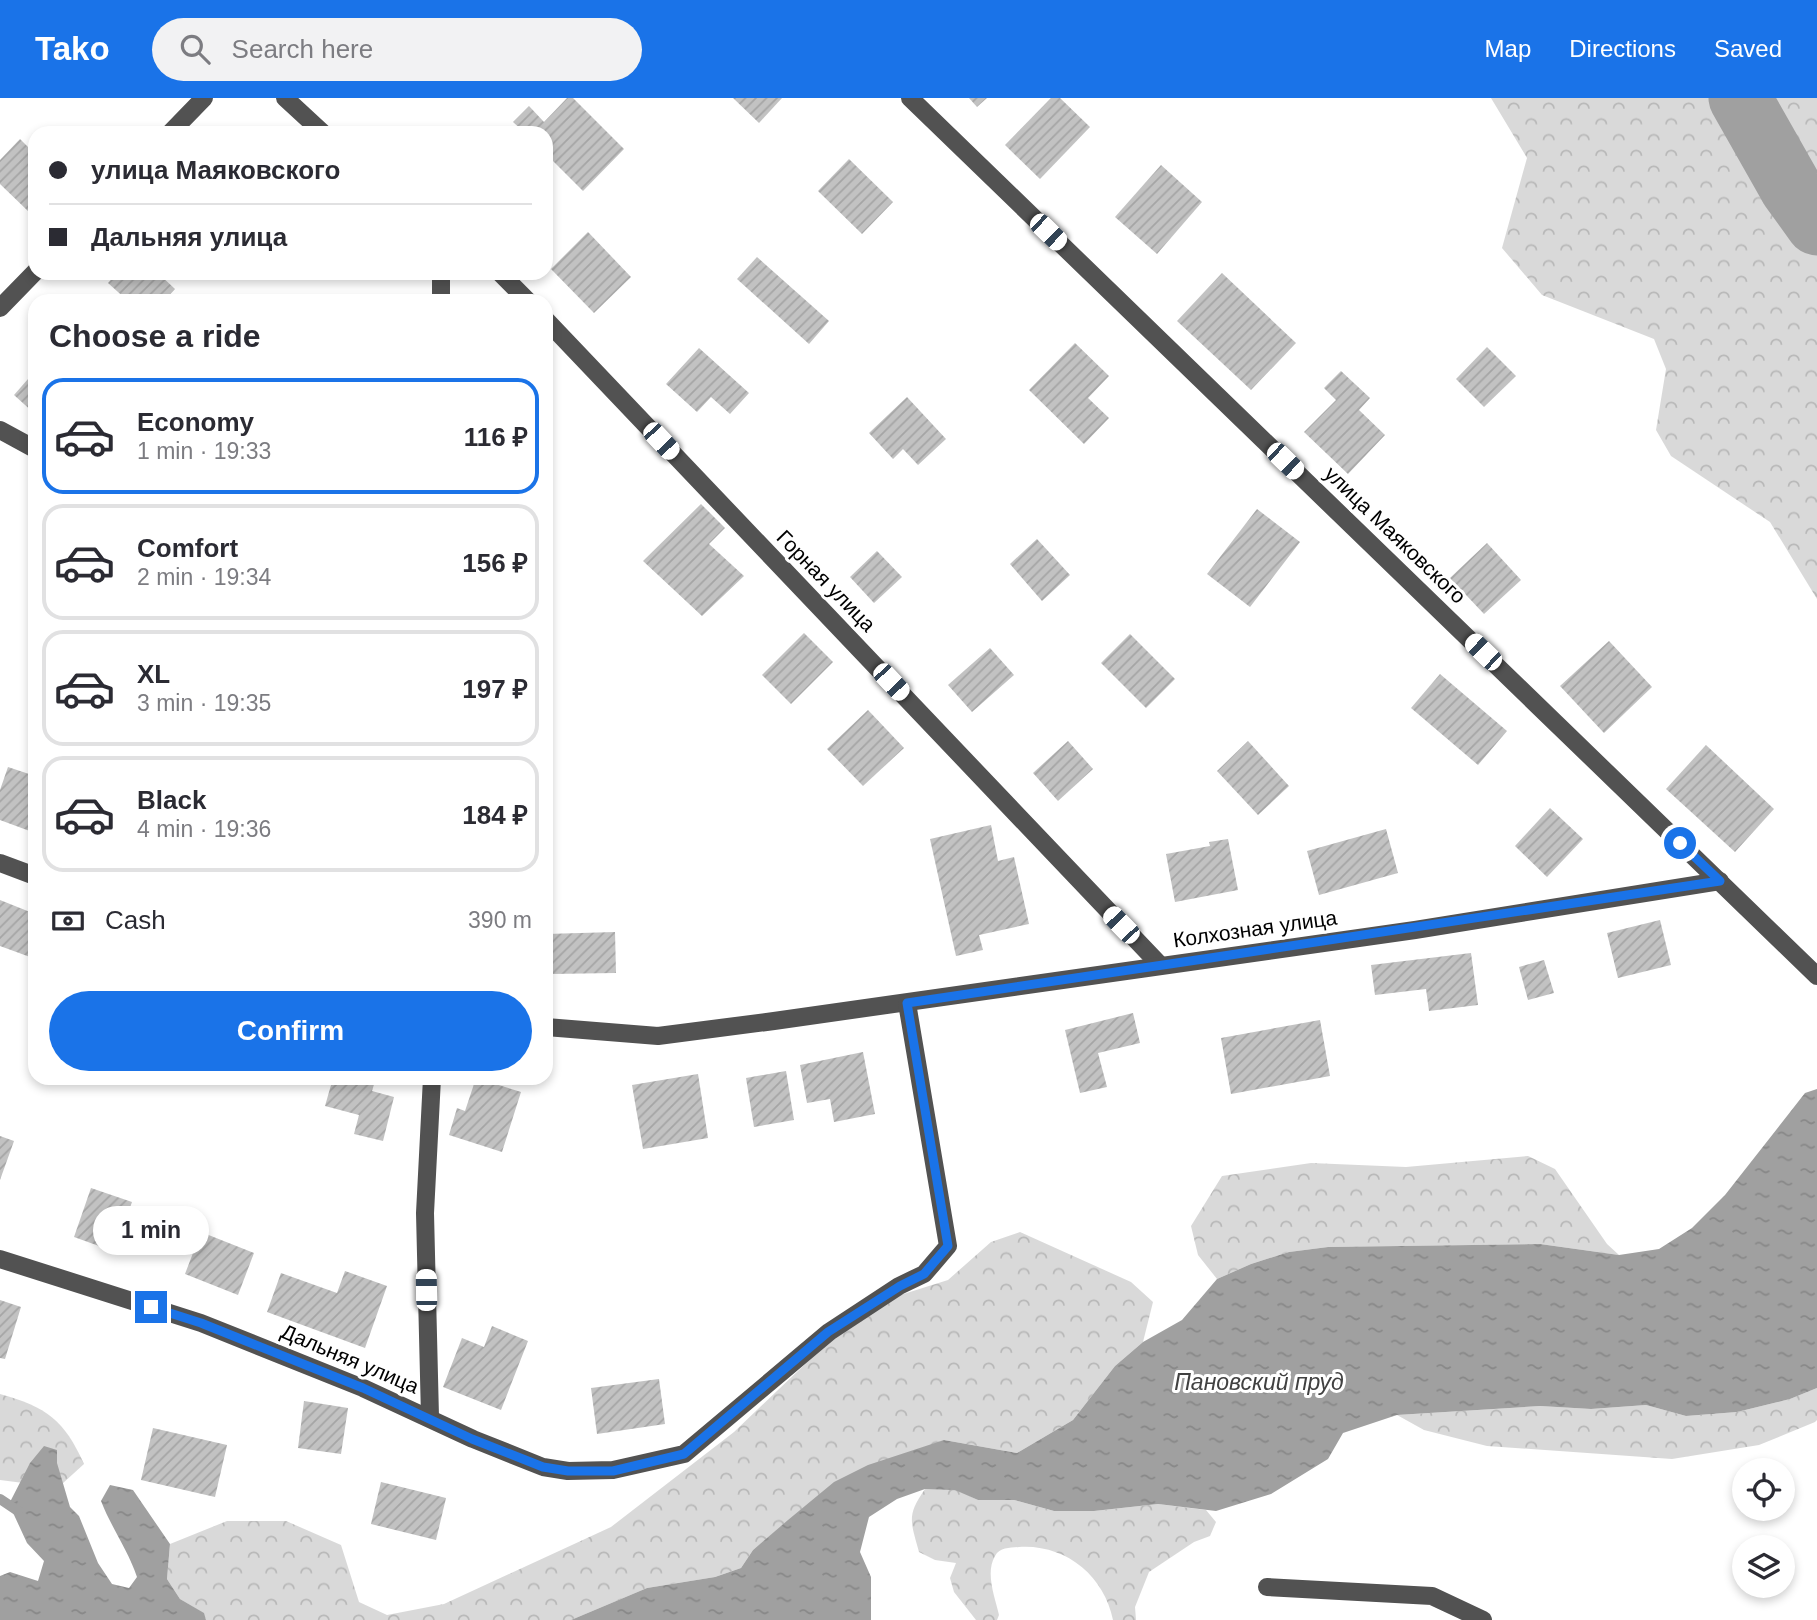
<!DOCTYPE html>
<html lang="en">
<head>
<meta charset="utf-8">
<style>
	:root { --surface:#fff; --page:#f2f2f3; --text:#2b2b33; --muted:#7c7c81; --line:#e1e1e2; --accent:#1a73e8 }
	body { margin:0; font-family:Arial,sans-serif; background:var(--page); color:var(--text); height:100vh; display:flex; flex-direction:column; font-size:26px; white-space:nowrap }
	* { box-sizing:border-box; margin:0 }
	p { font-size:23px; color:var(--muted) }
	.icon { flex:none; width:38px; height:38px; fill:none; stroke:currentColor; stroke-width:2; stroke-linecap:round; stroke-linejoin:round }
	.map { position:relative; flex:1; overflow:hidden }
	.side { position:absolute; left:28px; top:196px; width:525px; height:791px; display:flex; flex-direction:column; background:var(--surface); border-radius:21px; box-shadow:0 4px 10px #0003 }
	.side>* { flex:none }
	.top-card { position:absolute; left:28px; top:28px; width:525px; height:154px; border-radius:21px; box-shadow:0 4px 10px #0003; display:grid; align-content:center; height:154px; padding:0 21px; background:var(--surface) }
	.fabs { position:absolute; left:1732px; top:1360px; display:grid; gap:14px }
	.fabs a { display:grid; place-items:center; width:63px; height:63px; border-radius:50%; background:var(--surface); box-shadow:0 4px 10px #0003; font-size:35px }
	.end { position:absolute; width:32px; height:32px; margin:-16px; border:9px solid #1a73e8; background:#fff; box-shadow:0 0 0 4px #fff }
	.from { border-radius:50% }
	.bubble { position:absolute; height:49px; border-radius:24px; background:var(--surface); box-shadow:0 4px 10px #0003; font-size:23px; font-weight:600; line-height:49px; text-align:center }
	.car { position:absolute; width:21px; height:42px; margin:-21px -10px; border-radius:9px; box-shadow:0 0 5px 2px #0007; background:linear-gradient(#fff 24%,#345 0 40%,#fff 0 76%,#345 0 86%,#fff 0) }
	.top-card b { display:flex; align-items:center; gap:24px; height:66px; font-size:26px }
	.top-card b+b { border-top:2px solid var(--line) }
	.top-card i { width:18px; height:18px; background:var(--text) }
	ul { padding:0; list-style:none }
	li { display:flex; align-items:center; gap:21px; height:116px; margin:0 14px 10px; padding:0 7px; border:4px solid var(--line); border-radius:21px }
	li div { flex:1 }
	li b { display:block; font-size:26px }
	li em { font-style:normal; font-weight:600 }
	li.selected { border-color:var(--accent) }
	li>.icon { width:63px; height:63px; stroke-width:1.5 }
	h2 { padding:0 21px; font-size:32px; line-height:84px }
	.pay { display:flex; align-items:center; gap:18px; height:77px; padding:0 21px; font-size:26px }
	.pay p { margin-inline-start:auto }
	.action { display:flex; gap:14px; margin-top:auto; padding:14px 21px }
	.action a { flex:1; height:80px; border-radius:42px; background:var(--accent); color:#fff; font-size:28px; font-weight:600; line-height:80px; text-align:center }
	header { display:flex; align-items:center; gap:42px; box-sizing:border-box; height:98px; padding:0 35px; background:var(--accent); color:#fff }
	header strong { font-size:33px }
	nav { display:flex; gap:38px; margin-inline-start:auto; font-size:24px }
	.search { width:490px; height:63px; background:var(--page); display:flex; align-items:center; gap:18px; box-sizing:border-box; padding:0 24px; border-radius:38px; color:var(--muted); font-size:26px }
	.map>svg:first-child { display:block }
	.forest { fill:url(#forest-crowns) }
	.water { fill:url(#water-ripples) }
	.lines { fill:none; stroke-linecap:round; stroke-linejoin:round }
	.stream { stroke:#a0a0a0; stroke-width:10 }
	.river { stroke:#a0a0a0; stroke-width:63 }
	.building { fill:url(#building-hatch) }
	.minor { stroke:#525252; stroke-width:18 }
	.route { stroke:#1a73e8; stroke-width:9 }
	.labels { text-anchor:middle; stroke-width:6; stroke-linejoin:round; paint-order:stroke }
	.street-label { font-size:21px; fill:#000; stroke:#fff }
	.water-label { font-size:23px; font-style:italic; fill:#414141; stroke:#fff }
</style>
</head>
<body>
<header>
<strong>Tako</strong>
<div class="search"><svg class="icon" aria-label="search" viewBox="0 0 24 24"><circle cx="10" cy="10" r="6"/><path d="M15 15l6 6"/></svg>Search here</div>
<nav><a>Map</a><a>Directions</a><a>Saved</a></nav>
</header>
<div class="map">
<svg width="1817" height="1522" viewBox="0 0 1817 1522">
	<defs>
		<pattern id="forest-crowns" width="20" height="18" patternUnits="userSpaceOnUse" patternTransform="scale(1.75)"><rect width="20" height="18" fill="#d9d9d9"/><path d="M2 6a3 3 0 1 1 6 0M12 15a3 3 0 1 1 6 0" fill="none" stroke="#b8b8b8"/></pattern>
		<pattern id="water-ripples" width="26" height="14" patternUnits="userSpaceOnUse" patternTransform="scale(1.75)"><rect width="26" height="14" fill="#a0a0a0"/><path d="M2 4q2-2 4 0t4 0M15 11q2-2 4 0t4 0" fill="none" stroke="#888"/></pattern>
		<pattern id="building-hatch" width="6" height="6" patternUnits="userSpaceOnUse" patternTransform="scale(1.75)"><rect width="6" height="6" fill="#c2c2c2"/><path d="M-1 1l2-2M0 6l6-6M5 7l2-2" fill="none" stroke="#a5a5a5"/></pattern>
	</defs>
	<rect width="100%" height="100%" fill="#fff"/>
	<!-- forest -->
	<g class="forest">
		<path d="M 1491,0 L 1817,0 L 1817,501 L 1770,424 L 1671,358 L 1656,332 L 1666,271 L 1654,241 L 1542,197 L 1502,150 L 1527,60 Z"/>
		<path d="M 1528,1058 L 1555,1071 L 1607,1146 L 1619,1157 L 1540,1146 L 1328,1149 L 1289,1154 L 1251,1166 L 1217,1181 L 1198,1157 L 1191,1128 L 1222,1078 L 1311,1065 L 1406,1069 Z"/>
		<path d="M 1020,1134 L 1131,1184 L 1153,1204 L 1143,1244 L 1115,1268 L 1073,1322 L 1017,1355 L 944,1342 L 807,1407 L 753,1452 L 741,1470 L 715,1479 L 647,1490 L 571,1522 L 206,1522 L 203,1515 L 180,1501 L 167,1481 L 170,1446 L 227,1423 L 286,1423 L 341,1447 L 359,1504 L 387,1517 L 444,1506 L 611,1429 L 734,1334 L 844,1229 L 894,1199 L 948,1182 L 991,1144 Z"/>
		<path d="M 1817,1290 L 1817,1322 L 1815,1324 L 1759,1347 L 1672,1361 L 1487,1348 L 1424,1332 L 1397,1317 L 1540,1308 L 1591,1311 L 1646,1307 L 1686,1318 L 1737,1314 L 1790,1301 Z"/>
		<path d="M 0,1296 C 47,1309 64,1322 84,1366 L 62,1386 L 55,1389 L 0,1382 Z"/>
		<path d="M 925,1391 L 955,1391 L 978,1402 L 1014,1402 L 1054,1413 L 1094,1413 L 1158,1406 L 1206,1412 L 1216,1424 L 1210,1438 L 1194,1444 L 1149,1474 L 1135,1509 L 1136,1522 L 1113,1522 C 1104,1477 1065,1446 1019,1449 C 1010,1450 1000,1449 995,1458 C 985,1475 995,1499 999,1517 L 997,1522 L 976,1522 L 954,1494 L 950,1480 L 956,1465 L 935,1462 L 919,1454 C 911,1424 906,1418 925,1391 Z"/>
	</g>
	<!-- water -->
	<g class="water">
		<path d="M 1817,991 L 1817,1290 L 1790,1301 L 1737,1314 L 1686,1318 L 1646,1307 L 1591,1311 L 1540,1308 L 1397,1317 L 1343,1335 L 1328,1361 L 1271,1396 L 1216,1413 L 1158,1406 L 1094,1413 L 1054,1413 L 1014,1402 L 978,1402 L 955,1392 L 925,1391 L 897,1401 L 869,1419 L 860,1454 L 871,1479 L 871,1522 L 571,1522 L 647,1490 L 715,1479 L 741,1470 L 753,1452 L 788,1422 L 834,1384 L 868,1367 L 944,1342 L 1017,1355 L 1073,1322 L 1115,1268 L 1143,1244 L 1182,1222 L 1217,1181 L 1251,1166 L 1289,1154 L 1328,1149 L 1540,1146 L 1619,1157 L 1659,1151 L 1692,1130 L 1725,1097 L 1805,995 Z"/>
		<path d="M 44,1348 L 57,1352 L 57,1365 L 70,1409 L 79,1418 L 98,1465 L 112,1486 L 129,1490 L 137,1479 C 128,1452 111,1429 101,1403 L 110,1387 L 133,1392 L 170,1446 L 167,1481 L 180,1501 L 204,1515 L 206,1522 L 0,1522 L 0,1478 L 10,1474 L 38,1483 L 44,1463 L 27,1445 L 9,1406 L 30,1365 Z"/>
	</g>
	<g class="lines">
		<!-- stream -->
		<path class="stream" d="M 0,1401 L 18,1413"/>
		<!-- river -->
		<path class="river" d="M 1740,0 L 1791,90 L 1817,126"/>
	</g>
	<!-- building -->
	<g class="building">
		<path d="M 567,0 L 573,0 L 624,51 L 583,93 L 546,56 L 546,35 L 525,35 L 513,24 L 529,8 L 544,24 Z"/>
		<path d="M 733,0 L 782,0 L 759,25 Z"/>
		<path d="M 969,0 L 987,0 L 977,9 Z"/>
		<path d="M 1051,0 L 1060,0 L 1090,29 L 1040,81 L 1005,47 Z"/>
		<path d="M 20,41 L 35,56 L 35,107 L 29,114 L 0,86 L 0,62 Z"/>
		<path d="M 849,61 L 893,104 L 862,136 L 818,93 Z"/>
		<path d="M 1161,67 L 1202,104 L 1157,156 L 1115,119 Z"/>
		<path d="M 588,134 L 631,179 L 594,215 L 551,171 Z"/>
		<path d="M 757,159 L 829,223 L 809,246 L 737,181 Z"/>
		<path d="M 117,175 L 158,175 L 175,191 L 164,203 L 128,203 L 108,185 Z"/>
		<path d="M 1222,175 L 1296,245 L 1251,292 L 1177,223 Z"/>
		<path d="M 1075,245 L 1109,278 L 1088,300 L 1109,320 L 1084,346 L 1029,292 Z"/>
		<path d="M 1487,249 L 1516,278 L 1484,309 L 1456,281 Z"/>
		<path d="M 699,250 L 749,295 L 730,316 L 711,299 L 697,314 L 666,286 Z"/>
		<path d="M 35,273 L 35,316 L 14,297 Z"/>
		<path d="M 1341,273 L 1370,300 L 1359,312 L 1385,337 L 1348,376 L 1304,334 L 1336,302 L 1324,290 Z"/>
		<path d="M 907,299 L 946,341 L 918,367 L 903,351 L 893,361 L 869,335 Z"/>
		<path d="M 701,406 L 725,430 L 709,446 L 744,478 L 702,518 L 643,463 Z"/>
		<path d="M 1257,411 L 1300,444 L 1250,509 L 1207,476 Z"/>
		<path d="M 1037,441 L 1070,477 L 1042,503 L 1010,466 Z"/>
		<path d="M 1487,445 L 1521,482 L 1484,516 L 1450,480 Z"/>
		<path d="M 877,453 L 902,479 L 874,505 L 850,479 Z"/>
		<path d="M 804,535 L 833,564 L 791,606 L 762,577 Z"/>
		<path d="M 1130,536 L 1175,581 L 1146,610 L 1101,565 Z"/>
		<path d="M 1609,543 L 1652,589 L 1604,635 L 1560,588 Z"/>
		<path d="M 990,550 L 1014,577 L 972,614 L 948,587 Z"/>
		<path d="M 1440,576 L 1507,633 L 1478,667 L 1411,610 Z"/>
		<path d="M 868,612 L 904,650 L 863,688 L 827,651 Z"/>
		<path d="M 1068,643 L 1093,671 L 1058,703 L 1033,675 Z"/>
		<path d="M 1248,643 L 1289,688 L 1258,717 L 1217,673 Z"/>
		<path d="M 1706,647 L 1774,711 L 1735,754 L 1666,691 Z"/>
		<path d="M 8,669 L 35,678 L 35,735 L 0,722 L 0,692 Z"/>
		<path d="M 1550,710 L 1583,741 L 1547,779 L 1515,748 Z"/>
		<path d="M 991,727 L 998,763 L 1014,759 L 1029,826 L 979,837 L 983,852 L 956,858 L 930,741 Z"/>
		<path d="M 1386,731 L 1398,775 L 1319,797 L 1307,753 Z"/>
		<path d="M 1228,741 L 1238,792 L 1175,804 L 1166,756 L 1210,748 L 1209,744 Z"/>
		<path d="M 0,802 L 35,816 L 35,846 L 30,859 L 0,848 Z"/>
		<path d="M 1660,822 L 1671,867 L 1618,880 L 1607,835 Z"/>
		<path d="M 615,834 L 616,875 L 551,876 L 552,899 L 546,899 L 546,836 Z"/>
		<path d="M 1471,855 L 1478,907 L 1429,913 L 1426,891 L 1375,897 L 1371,867 Z"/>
		<path d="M 1544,862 L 1554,895 L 1528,902 L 1519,869 Z"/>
		<path d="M 1133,915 L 1140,945 L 1098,955 L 1107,989 L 1080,995 L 1065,932 Z"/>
		<path d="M 1320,922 L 1330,978 L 1231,996 L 1221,940 Z"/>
		<path d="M 863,954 L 875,1016 L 834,1024 L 830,1001 L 807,1005 L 800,967 Z"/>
		<path d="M 786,973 L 794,1022 L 754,1029 L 746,980 Z"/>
		<path d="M 698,976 L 708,1040 L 643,1051 L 632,987 Z"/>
		<path d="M 333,980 L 376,980 L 372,993 L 394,999 L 383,1043 L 354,1036 L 359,1017 L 325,1008 Z"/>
		<path d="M 476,980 L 521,994 L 502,1054 L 449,1037 L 457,1010 L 465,1013 Z"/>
		<path d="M 0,1038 L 14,1043 L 0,1082 Z"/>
		<path d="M 91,1090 L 132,1104 L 113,1153 L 74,1139 Z"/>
		<path d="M 201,1134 L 254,1155 L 238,1197 L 185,1176 Z"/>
		<path d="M 345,1173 L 387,1188 L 365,1250 L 267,1214 L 281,1175 L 337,1195 Z"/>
		<path d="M 0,1202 L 21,1209 L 5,1261 L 0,1260 Z"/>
		<path d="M 492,1228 L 528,1243 L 501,1312 L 443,1289 L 462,1240 L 484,1249 Z"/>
		<path d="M 659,1281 L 665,1326 L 597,1336 L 591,1290 Z"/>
		<path d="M 304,1303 L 348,1310 L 341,1356 L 298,1350 Z"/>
		<path d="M 153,1330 L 227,1347 L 215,1399 L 141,1382 Z"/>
		<path d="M 381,1384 L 446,1400 L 436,1442 L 371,1426 Z"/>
	</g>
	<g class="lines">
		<!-- minor -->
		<g class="minor">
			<path d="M 285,0 L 323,35"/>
			<path d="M 910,0 L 1817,878"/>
			<path d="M 170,35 L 204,0"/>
			<path d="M 500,175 L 528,203"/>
			<path d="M 441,203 L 441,175"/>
			<path d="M 0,210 L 35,174"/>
			<path d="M 546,222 L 1160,867"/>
			<path d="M 0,332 L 35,351"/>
			<path d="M 0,765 L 35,778"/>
			<path d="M 546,929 L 658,938 L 774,923 L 1415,832 L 1720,783"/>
			<path d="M 0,1161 L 201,1225 L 363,1290 L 473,1341 L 543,1369 L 568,1373 L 613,1372 L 684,1356 L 829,1234 L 899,1188 L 924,1176 L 948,1148 L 907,905"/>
			<path d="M 430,1319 L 425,1115 L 432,980"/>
			<path d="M 1267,1489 L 1432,1498 L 1483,1522"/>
		</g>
	</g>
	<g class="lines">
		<!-- route -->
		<path class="route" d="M 151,1209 L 201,1225 L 363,1290 L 472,1341 L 543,1369 L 568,1373 L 613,1373 L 684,1356 L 828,1234 L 900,1188 L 924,1176 L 948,1148 L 907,905 C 1178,864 1449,826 1720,783 L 1680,745"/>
	</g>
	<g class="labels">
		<!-- street labels -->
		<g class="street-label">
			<text transform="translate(1395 437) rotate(44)" y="7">улица Маяковского</text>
			<text transform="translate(826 483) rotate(46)" y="7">Горная улица</text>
			<text transform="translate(1255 831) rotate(-8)" y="7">Колхозная улица</text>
			<text transform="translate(350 1261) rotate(23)" y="7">Дальняя улица</text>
		</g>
		<!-- water labels -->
		<g class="water-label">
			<text x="1259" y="1292">Пановский пруд</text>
		</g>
	</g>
</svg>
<div class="fabs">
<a><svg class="icon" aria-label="locate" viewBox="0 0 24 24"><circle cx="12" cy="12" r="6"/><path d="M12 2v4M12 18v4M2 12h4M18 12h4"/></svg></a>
<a><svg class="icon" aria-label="layers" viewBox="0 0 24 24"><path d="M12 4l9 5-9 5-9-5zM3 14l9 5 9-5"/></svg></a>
</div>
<i class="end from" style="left:1680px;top:745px"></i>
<i class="end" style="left:151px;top:1209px"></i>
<div class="bubble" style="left:93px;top:1108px;width:116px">1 min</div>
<i class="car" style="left:1048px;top:134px;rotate:134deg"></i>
<i class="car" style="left:661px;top:343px;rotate:137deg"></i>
<i class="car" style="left:1285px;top:363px;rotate:134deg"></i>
<i class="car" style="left:1483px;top:554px;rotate:314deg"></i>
<i class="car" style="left:891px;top:584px;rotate:137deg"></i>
<i class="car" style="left:1121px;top:827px;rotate:316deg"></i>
<i class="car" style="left:426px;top:1192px;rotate:359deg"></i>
<div class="top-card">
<b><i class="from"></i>улица Маяковского</b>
<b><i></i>Дальняя улица</b>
</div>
<section class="side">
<h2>Choose a ride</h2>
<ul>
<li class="selected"><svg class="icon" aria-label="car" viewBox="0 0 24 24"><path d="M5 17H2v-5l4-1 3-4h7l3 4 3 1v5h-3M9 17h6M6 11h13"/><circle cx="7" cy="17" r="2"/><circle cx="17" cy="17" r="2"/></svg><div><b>Economy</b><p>1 min · 19:33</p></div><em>116 ₽</em></li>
<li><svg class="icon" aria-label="car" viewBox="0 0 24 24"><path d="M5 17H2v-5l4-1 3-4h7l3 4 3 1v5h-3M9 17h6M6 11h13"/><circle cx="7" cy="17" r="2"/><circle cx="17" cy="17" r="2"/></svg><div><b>Comfort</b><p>2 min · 19:34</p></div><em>156 ₽</em></li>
<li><svg class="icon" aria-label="car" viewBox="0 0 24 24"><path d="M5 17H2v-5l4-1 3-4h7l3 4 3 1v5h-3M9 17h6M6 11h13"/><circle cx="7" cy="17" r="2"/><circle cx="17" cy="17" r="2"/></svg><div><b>XL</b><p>3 min · 19:35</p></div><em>197 ₽</em></li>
<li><svg class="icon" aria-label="car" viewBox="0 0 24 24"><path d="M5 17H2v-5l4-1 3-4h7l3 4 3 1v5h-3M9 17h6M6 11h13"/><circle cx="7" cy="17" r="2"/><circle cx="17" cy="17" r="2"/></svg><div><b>Black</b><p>4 min · 19:36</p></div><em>184 ₽</em></li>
</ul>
<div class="pay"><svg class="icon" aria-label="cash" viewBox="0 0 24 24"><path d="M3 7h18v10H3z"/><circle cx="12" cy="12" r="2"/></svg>Cash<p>390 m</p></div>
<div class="action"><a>Confirm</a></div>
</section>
</div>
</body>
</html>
